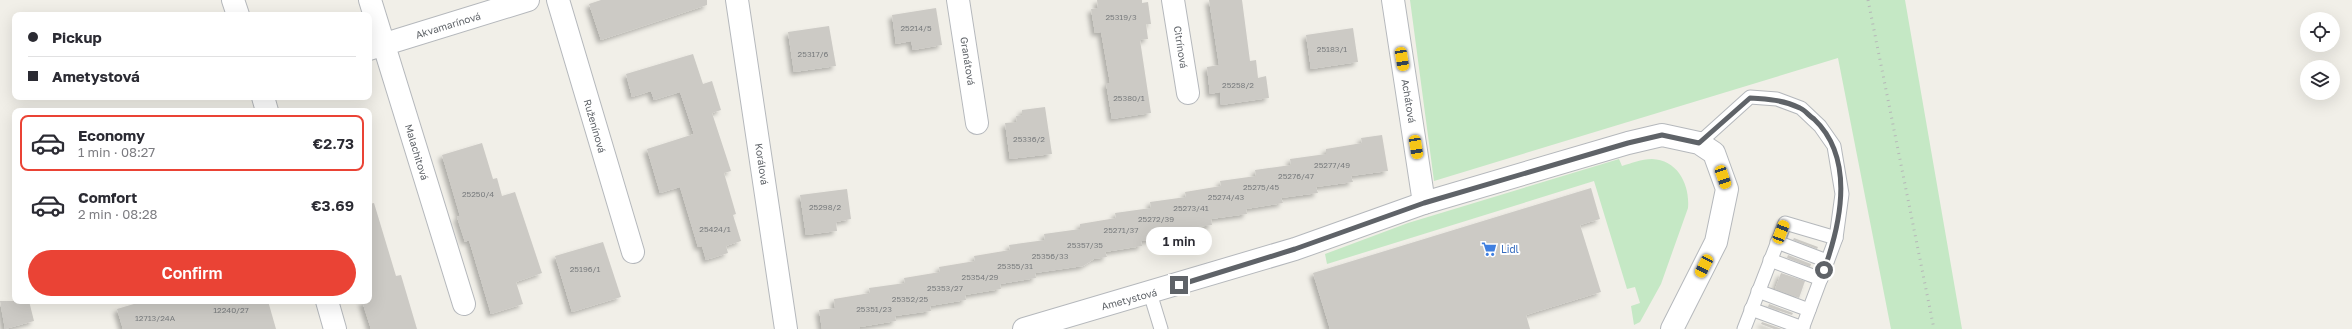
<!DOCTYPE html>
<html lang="en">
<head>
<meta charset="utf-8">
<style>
	:root { --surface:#fff; --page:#f2f2f3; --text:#2b2b33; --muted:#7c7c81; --line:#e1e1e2; --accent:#ea4335 }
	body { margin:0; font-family:"Golos Text",sans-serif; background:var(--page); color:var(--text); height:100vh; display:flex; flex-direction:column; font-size:15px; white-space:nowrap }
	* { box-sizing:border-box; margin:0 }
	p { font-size:13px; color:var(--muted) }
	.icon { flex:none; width:22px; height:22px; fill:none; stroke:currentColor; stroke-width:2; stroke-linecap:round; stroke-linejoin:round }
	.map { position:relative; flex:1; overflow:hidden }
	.sheet { position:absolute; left:12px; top:108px; width:360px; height:196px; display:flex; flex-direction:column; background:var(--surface); border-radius:8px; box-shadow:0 4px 16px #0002 }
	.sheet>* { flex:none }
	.banner { position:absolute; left:12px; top:12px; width:360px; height:88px; border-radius:8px; box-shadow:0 4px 16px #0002; display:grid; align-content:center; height:88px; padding:0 16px; background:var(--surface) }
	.fabs { position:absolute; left:2300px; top:12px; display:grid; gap:8px }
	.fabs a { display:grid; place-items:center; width:40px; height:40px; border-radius:50%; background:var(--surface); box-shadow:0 4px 16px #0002; font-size:20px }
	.end { position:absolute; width:18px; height:18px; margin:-9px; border:5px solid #5f6368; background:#fff; box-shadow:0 0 0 2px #fff }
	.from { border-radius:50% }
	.bubble { position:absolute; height:28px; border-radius:14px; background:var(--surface); box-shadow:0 4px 16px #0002; font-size:13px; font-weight:600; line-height:28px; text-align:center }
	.car { position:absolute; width:12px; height:24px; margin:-12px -6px; border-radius:5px; box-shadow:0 0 3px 1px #0007; background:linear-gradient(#f5c518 24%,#345 0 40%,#f5c518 0 76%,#345 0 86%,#f5c518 0) }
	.banner b { display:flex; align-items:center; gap:14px; height:38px; font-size:15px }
	.banner b+b { border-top:1px solid var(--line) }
	.banner i { width:10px; height:10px; background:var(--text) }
	ul { padding:7px 0 0; list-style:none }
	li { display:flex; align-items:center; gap:12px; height:56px; margin:0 8px 6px; padding:0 8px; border:2px solid transparent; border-radius:8px }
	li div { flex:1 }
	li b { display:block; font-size:15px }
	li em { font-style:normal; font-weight:600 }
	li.current { border-color:var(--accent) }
	li>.icon { width:36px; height:36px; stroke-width:1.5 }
	.cta { display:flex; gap:8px; margin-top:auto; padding:8px 16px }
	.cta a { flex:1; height:46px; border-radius:24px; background:var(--accent); color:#fff; font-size:16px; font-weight:600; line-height:46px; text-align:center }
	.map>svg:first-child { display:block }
	.green { fill:#c5e8c5 }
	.building { fill:#cccac5; filter:url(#shadow) }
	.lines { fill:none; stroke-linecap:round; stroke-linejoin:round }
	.lane-casing { stroke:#b5b8bc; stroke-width:15 }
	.street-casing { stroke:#b5b8bc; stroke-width:24 }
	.lane { stroke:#fff; stroke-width:13 }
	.street { stroke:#fff; stroke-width:22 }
	.rail { stroke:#b6b7b8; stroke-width:3; stroke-dasharray:1 5; stroke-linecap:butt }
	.route { stroke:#5f6368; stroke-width:5 }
	.labels { text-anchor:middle; stroke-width:4; stroke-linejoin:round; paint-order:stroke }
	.number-label { font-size:8px; fill:#7a7d7f }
	.street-label { font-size:10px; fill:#5f6368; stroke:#fff }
	.shop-label { font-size:10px; fill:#366cbe; stroke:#fff; text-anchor:start }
</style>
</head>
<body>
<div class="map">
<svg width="2352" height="329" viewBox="0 0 2352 329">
	<defs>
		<filter id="shadow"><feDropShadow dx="-3.5" dy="3.5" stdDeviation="2" flood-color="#0004"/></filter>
	</defs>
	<rect width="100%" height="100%" fill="#f1efe8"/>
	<!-- green -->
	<g class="green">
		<path d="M 1410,0 L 1905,0 L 1962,329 L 1891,329 L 1838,58 L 1434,181 Z"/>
		<path d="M 1619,159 L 1622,166 C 1632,163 1641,159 1652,159 C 1678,160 1690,185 1688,208 L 1661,284 L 1640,322 L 1634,325 L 1631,306 L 1640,303 L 1635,287 L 1627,289 L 1594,181 L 1327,264 L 1325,254 L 1408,223 Z"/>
	</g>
	<!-- building -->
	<g class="building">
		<path d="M 601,0 L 707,0 L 707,5 L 601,40 L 589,4 Z"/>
		<path d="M 1097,0 L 1142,0 L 1142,3 L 1148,2 L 1151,24 L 1146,24 L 1148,39 L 1140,40 L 1151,113 L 1112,119 L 1106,83 L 1110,83 L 1101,32 L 1095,33 L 1091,9 L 1098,8 Z"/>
		<path d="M 1209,0 L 1242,0 L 1250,61 L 1256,60 L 1258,78 L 1266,76 L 1269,98 L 1221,105 L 1220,92 L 1210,94 L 1207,67 L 1219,65 Z"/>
		<path d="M 936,8 L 942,45 L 913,50 L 911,41 L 896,44 L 892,15 Z"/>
		<path d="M 829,26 L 836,66 L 794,72 L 788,32 Z"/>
		<path d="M 1353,28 L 1358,62 L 1311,69 L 1306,35 Z"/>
		<path d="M 693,54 L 703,84 L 712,81 L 721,110 L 712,113 L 731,171 L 724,173 L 736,214 L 733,215 L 741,241 L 726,246 L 728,253 L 706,260 L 702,246 L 698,247 L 680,187 L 660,193 L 647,149 L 694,134 L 680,92 L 654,100 L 651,91 L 632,97 L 626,74 Z"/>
		<path d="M 1045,107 L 1052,154 L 1010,159 L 1005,123 L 1017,122 L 1016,116 L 1022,115 L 1022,110 Z"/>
		<path d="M 1382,135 L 1388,171 L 1351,176 L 1353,182 L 1316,187 L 1318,193 L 1281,198 L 1283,203 L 1246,209 L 1247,214 L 1211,219 L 1212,225 L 1176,230 L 1177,236 L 1141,241 L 1142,246 L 1105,252 L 1107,257 L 1094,259 L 1083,266 L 1035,273 L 1036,278 L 1000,284 L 1001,289 L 965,295 L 966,300 L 930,306 L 931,311 L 895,316 L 896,321 L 860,327 L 860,329 L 822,329 L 819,310 L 835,308 L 834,299 L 870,293 L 869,288 L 905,283 L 904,278 L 940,272 L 939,267 L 975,261 L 974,256 L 1010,250 L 1009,245 L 1045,240 L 1044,234 L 1080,229 L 1080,224 L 1116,218 L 1115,213 L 1151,208 L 1150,202 L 1186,197 L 1185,192 L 1221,186 L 1220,181 L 1256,176 L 1255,170 L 1291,165 L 1290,159 L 1326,154 L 1326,149 L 1362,143 L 1361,138 Z"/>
		<path d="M 482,143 L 493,179 L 497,178 L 502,196 L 515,192 L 542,273 L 516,282 L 523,304 L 491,314 L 469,240 L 465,242 L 457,217 L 460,216 L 442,155 Z"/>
		<path d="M 1591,188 L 1600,219 L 1580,225 L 1601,292 L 1526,315 L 1530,329 L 1330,329 L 1313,273 Z"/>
		<path d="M 847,189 L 851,219 L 836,222 L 837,231 L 806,235 L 800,195 Z"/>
		<path d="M 374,203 L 396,276 L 401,275 L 417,329 L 371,329 L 362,301 L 369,301 L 369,204 Z"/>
		<path d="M 1794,238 L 1818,247 L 1817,249 L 1793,240 Z"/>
		<path d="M 603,242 L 621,297 L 572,312 L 555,256 Z"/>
		<path d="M 1788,255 L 1811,264 L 1810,267 L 1787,258 Z"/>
		<path d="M 1781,273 L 1805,281 L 1799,298 L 1775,289 Z"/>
		<path d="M 0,301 L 29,301 L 34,321 L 5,329 Z"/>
		<path d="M 144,301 L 268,301 L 276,329 L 123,329 L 117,309 Z"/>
		<path d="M 1769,304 L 1793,313 L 1792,315 L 1768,307 Z"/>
		<path d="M 1762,322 L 1782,329 L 1774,329 L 1761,324 Z"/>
	</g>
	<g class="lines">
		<!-- lane casing -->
		<g class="lane-casing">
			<g id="lane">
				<path d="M 1699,143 L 1750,97 L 1777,99 L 1801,108 L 1820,126 L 1834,146 L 1842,194 L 1836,238 L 1802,329"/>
				<path d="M 1777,242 L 1827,261"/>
				<path d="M 1770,260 L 1821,279"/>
				<path d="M 1758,291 L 1809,310"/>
				<path d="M 1150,293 L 1161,329"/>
				<path d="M 1751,309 L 1803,328"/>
				<path d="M 1744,329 L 1785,223 L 1836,238"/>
			</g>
		</g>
		<!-- street casing -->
		<g class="street-casing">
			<g id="street">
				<path d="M 233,0 L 238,15"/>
				<path d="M 370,0 L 464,304"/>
				<path d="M 558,0 L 633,252"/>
				<path d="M 737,0 L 786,329"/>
				<path d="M 958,0 L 977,123"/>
				<path d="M 1173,0 L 1188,93"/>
				<path d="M 1393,0 L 1424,203"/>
				<path d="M 369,49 L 528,0"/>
				<path d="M 263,97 L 267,111"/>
				<path d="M 327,301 L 335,329"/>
				<path d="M 1024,329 L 1295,249 L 1424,203 L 1628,143 L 1662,135 L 1699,143 L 1714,153 L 1727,189 L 1716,242 L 1672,329"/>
			</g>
		</g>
		<!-- lane -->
		<use href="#lane" class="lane"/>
		<!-- street -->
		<use href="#street" class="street"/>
		<!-- rail -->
		<path class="rail" d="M 1868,0 L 1934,329"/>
	</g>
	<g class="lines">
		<!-- route -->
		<path class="route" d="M 1179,285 L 1295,249 L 1424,203 L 1628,143 L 1662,135 L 1699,143 L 1750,98 C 1767,99 1784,100 1800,108 C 1805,110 1809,116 1814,119 C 1855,158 1841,223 1824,270"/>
	</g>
	<!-- icons -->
	<defs>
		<g id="supermarket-bare" transform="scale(1.2)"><path d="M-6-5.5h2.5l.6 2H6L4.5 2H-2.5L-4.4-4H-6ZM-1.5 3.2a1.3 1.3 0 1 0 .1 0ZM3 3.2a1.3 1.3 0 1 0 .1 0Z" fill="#3f7fe0" stroke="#fff" stroke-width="2.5" paint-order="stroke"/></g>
	</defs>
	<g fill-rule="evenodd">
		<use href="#supermarket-bare" x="1489" y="249"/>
	</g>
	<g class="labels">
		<!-- number labels -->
		<g class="number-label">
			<text x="1121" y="20">25319/3</text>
			<text x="916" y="31">25214/5</text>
			<text x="1332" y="52">25183/1</text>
			<text x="813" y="57">25317/6</text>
			<text x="1238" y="88">25258/2</text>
			<text x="1129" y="101">25380/1</text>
			<text x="1029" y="142">25336/2</text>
			<text x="1332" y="168">25277/49</text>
			<text x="1296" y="179">25276/47</text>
			<text x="1261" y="190">25275/45</text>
			<text x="478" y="197">25250/4</text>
			<text x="1226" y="200">25274/43</text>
			<text x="825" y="210">25298/2</text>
			<text x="1191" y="211">25273/41</text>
			<text x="1156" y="222">25272/39</text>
			<text x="715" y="232">25424/1</text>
			<text x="1121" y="233">25271/37</text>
			<text x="1085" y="248">25357/35</text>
			<text x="1050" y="259">25356/33</text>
			<text x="1015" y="269">25355/31</text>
			<text x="585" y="272">25196/1</text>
			<text x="980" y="280">25354/29</text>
			<text x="945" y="291">25353/27</text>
			<text x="910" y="302">25352/25</text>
			<text x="874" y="312">25351/23</text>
			<text x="231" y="313">12240/27</text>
			<text x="155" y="321">12713/24A</text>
		</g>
		<!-- street labels -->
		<g class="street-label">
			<text transform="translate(448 25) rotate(-17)" y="4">Akvamarínová</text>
			<text transform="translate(1181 47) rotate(81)" y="4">Citrínová</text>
			<text transform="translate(968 61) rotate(81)" y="4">Granátová</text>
			<text transform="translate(1409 101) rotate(81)" y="4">Achátová</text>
			<text transform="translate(595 126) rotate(74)" y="4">Ruženínová</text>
			<text transform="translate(417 152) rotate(73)" y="4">Malachitová</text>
			<text transform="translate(762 164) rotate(82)" y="4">Korálová</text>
			<text transform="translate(1129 299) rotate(-15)" y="4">Ametystová</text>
		</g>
		<!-- shop labels -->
		<g class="shop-label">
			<text x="1501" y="253">Lidl</text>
		</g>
	</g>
</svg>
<div class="fabs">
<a><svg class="icon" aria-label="locate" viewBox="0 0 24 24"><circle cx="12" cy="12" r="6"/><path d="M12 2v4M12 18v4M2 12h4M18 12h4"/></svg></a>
<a><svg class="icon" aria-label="layers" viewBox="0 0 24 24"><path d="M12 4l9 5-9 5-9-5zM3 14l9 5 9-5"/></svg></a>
</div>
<i class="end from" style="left:1824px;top:270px"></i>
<i class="end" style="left:1179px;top:285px"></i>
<div class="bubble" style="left:1146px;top:227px;width:66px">1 min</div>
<i class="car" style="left:1402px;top:59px;rotate:171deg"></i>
<i class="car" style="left:1416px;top:147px;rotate:171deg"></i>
<i class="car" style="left:1723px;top:177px;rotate:161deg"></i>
<i class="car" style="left:1781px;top:232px;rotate:21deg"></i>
<i class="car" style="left:1704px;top:266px;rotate:207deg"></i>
<div class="banner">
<b><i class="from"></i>Pickup</b>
<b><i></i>Ametystová</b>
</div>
<section class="sheet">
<ul>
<li class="current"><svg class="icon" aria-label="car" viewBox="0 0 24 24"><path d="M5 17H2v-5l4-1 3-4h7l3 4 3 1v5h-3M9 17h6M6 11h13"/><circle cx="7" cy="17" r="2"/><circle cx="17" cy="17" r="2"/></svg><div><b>Economy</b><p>1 min · 08:27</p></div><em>€2.73</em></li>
<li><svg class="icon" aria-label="car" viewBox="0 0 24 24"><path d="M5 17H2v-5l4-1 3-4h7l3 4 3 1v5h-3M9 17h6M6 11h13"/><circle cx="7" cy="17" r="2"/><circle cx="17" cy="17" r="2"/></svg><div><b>Comfort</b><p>2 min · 08:28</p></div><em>€3.69</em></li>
</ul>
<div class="cta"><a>Confirm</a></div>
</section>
</div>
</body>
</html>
